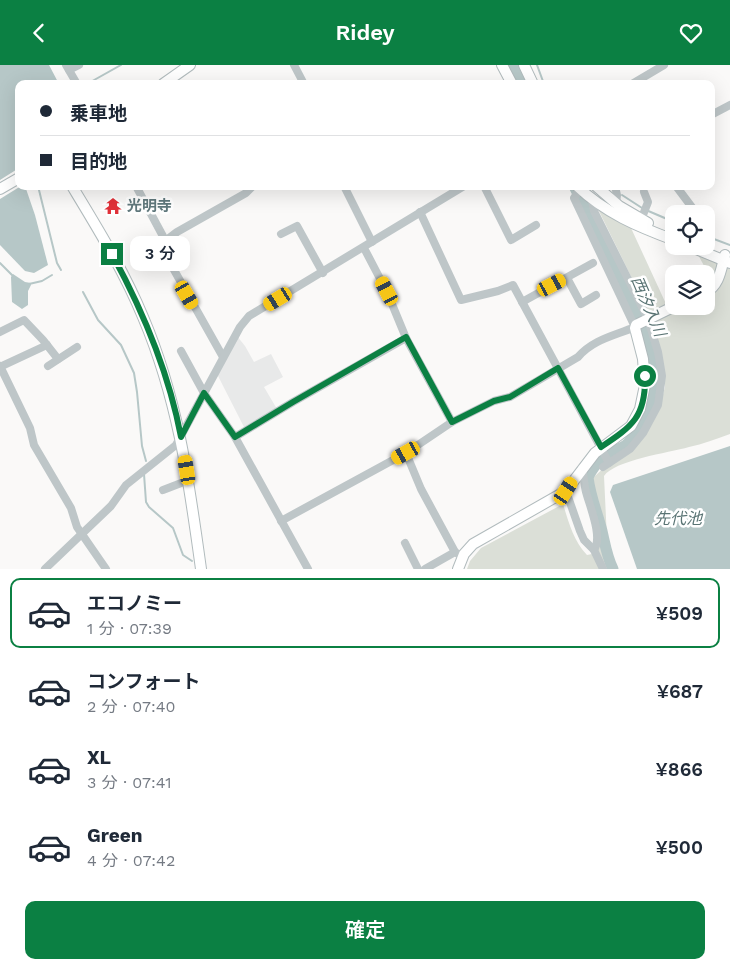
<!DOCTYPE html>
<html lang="ja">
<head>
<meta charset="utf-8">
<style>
	:root { --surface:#fff; --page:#f6f6f7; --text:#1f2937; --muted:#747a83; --line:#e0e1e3; --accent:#0b8043 }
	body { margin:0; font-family:"Work Sans","Noto Sans JP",sans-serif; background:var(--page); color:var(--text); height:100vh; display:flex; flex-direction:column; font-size:19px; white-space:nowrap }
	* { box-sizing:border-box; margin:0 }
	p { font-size:16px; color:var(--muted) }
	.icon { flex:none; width:28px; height:28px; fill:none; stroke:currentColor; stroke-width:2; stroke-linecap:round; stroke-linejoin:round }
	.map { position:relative; height:504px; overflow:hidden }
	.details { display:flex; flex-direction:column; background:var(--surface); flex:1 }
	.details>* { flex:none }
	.hud { position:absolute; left:15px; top:15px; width:700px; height:110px; border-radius:10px; box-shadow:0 5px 20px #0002; display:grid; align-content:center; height:110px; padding:0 25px; background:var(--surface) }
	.tools { position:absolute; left:665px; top:140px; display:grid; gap:10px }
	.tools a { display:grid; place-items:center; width:50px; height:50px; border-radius:10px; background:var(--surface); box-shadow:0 5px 20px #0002; font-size:25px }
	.end { position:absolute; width:22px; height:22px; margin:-11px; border:6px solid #0b8043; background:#fff; box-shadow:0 0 0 2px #fff }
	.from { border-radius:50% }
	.bubble { position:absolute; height:35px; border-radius:10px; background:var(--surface); box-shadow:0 5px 20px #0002; font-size:16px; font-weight:600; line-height:35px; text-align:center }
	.car { position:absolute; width:15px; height:30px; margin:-15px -8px; border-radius:6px; box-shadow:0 0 4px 1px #0007; background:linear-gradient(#f5c518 24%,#345 0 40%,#f5c518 0 76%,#345 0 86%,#f5c518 0) }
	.hud b { display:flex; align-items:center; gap:18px; height:48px; font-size:19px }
	.hud b+b { border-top:1px solid var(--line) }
	.hud i { width:12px; height:12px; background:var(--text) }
	ul { padding:9px 0 0; list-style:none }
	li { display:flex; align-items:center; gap:15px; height:70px; margin:0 10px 8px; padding:0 15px; border:2px solid transparent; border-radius:10px }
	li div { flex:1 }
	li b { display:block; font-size:19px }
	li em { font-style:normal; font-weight:600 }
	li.selected { border-color:var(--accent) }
	li>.icon { width:45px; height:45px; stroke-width:1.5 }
	.cta { display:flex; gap:10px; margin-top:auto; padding:10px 25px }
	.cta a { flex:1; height:58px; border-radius:10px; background:var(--accent); color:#fff; font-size:20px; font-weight:600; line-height:58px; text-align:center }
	header { display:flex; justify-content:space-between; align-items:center; height:65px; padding:0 25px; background:var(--accent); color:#fff; font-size:22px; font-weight:600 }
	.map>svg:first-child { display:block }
	.built { fill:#e8e9e9 }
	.green { fill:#dbdfd7 }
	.water { fill:#b6c7c7 }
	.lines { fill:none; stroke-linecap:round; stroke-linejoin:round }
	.stream { stroke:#b6c7c7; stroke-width:2 }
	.river { stroke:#b6c7c7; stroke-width:11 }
	.secondary-casing { stroke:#b1bbbd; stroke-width:12 }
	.street { stroke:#bec6c8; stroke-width:8 }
	.secondary { stroke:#fff; stroke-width:10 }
	.route { stroke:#0b8043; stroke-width:6 }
	.labels { text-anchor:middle; stroke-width:5; stroke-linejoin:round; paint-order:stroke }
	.poi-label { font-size:15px; font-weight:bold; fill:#60787c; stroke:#fff; text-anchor:start }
	.water-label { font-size:16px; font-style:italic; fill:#5a7474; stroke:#fff }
</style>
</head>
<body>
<header><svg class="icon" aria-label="back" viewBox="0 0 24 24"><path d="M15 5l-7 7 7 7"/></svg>Ridey<svg class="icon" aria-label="heart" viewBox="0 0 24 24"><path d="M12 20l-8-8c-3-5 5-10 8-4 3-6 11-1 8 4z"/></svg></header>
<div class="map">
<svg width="730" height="504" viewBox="0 0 730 504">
	<rect width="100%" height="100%" fill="#faf9f8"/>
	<!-- built -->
	<path class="built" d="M 237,271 L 245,281 L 254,297 L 271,289 L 283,312 L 264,322 L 277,344 L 245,364 L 217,309 Z"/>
	<!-- green -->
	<path class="green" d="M 597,142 L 631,163 L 667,241 L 706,241 L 706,221 L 713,217 L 697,188 L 730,201 L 730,369 C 716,374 703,379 689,382 C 668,388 615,395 604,411 L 608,495 L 612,504 L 467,504 L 470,496 L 481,483 L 563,439 C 569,458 573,475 587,490 L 592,489 L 596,470 L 583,422 L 607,400 L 640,375 L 662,333 L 665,322 L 661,289 L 650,250 Z"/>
	<!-- water -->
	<g class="water">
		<path d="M 0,0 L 49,0 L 59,19 L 19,19 L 19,87 L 17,90 L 19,103 L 0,115 Z"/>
		<path d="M 21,121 L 25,121 L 35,150 L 48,200 L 34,208 L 25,206 L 0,180 L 0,134 Z"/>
		<path d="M 13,209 L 25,217 L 31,218 L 31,220 L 28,226 L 28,240 L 22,244 L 12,237 L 11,212 Z"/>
		<path d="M 730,381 L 730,504 L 637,504 L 610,427 L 613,420 Z"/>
	</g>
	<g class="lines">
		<!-- stream -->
		<g class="stream">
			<path d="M 537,0 L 544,19"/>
			<path d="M 87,19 L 121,0"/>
			<path d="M 38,121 L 57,198 L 61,205"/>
			<path d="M 622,130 L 642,143"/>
			<path d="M 646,145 L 674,157"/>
			<path d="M 706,171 L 730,180"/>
			<path d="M 0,198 L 14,212"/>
			<path d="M 29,219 L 42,216 L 52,210"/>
			<path d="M 83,227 L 98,255 L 121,280 L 134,308 L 137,327 L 142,381 L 146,396"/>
			<path d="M 144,409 L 146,437 L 149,442 L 173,463 L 183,490 L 192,496"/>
		</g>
		<!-- river -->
		<g class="river">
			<path d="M 514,0 L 523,19"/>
			<path d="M 574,121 L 641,255 C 654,291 664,332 638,365 C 634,370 630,376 626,380 C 618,385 609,388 602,393 C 596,398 592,405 588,412 C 590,430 597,447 602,466 C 605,479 607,492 613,504"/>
		</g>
		<!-- secondary casing -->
		<g class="secondary-casing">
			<g id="secondary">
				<path d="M 502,0 L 512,19"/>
				<path d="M 524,0 L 533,19"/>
				<path d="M 163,19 L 190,0"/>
				<path d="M 72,121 C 98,164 124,206 143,252 C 178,334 189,417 201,504"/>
				<path d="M 577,121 C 605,148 639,162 674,175"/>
				<path d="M 596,121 L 619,141 L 648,158"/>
				<path d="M 0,124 L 19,113"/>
				<path d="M 689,181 L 730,198"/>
				<path d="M 706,227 C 720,220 721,203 725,190"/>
				<path d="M 458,504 L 464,489 L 473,479 L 566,426 L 595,388 L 631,361 L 640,344 L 645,320 L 643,294 L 635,263 L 636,260 L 675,241"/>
			</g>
		</g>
		<!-- street -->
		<g class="street">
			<path d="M 66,0 L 77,19"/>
			<path d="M 294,0 L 304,19"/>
			<path d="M 69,5 L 79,0"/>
			<path d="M 632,19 L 664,0"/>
			<path d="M 711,50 L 730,40"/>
			<path d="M 136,121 L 165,175"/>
			<path d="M 344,121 L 372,177"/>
			<path d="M 484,121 L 511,175 L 536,160"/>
			<path d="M 615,121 L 617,130 L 616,139"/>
			<path d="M 676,121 L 697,149"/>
			<path d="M 592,135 L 594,146 L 648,254 L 658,287 L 662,311 L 658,340 L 643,368 L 630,384 L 603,402"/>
			<path d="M 420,147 L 461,235 L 498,226 L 513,220 L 609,398"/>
			<path d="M 641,155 L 648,137 L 644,127"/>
			<path d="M 281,169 L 297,161 L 323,208"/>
			<path d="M 364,183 L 387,227 L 406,273 L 452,357"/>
			<path d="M 567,213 L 581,239 L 596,230"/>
			<path d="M 522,237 L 593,198"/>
			<path d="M 0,267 L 24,255 L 43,275 L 58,294"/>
			<path d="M 181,286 L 204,328 L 235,372 L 308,504"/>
			<path d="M 223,292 L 160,180 L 177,167 L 246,128 L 253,121"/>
			<path d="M 0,301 L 30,363 L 34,380 L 71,443 L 77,462 L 106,504"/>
			<path d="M 48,301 L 77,282"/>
			<path d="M 0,302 L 47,280"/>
			<path d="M 235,372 L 293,337 L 406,273"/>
			<path d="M 406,388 L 421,424 L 455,487"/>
			<path d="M 582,403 C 584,411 584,419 586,427 C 590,442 603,472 594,485"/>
			<path d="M 163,425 L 189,415"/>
			<path d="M 566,426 L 580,466 L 584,475 L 594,485 L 603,504"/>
			<path d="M 281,456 L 406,388 L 452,357 L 494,336 L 510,332 L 578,292 C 594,274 614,271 635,262 L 574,133 L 580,124"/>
			<path d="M 405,478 L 418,504"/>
			<path d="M 45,504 L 111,441 L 126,420 L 176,380 L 240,262 L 249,251 L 464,121"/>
			<path d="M 425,504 L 455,487 L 458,489"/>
		</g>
		<!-- secondary -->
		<use href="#secondary" class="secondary"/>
	</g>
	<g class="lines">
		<!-- route -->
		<path class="route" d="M 112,189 C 143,246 169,308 181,372 L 204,328 L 235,372 L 293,337 L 406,272 L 452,357 L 494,336 L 510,332 L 558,303 L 601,382 C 633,361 646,351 645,311"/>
	</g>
	<!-- icons -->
	<defs>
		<g id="temple-bare" transform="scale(1.35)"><path d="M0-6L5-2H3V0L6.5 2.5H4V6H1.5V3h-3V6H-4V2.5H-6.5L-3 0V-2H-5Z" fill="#e13139" stroke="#fff" stroke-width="2.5" paint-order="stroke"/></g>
	</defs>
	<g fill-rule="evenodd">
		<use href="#temple-bare" x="113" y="141"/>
	</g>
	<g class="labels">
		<!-- poi labels -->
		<g class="poi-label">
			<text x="127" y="146">光明寺</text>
		</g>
		<!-- water labels -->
		<g class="water-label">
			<text transform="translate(649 241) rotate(67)" y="6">西汐入川</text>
			<text x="678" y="459">先代池</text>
		</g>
	</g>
</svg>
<div class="tools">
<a><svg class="icon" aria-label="locate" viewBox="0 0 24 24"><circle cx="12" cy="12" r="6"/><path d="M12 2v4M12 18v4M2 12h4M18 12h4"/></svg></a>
<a><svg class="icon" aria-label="layers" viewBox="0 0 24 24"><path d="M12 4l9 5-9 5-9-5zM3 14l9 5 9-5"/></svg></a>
</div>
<i class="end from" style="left:645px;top:311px"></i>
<i class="end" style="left:112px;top:189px"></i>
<div class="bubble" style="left:130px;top:171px;width:60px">3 分</div>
<i class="car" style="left:552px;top:220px;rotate:62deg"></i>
<i class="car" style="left:387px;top:226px;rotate:332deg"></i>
<i class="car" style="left:187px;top:230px;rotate:150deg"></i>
<i class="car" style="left:278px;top:234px;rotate:239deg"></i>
<i class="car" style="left:406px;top:388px;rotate:241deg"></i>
<i class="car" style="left:187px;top:405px;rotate:351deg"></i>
<i class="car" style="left:566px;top:426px;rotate:33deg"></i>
<div class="hud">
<b><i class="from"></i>乗車地</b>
<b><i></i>目的地</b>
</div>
</div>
<section class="details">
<ul>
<li class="selected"><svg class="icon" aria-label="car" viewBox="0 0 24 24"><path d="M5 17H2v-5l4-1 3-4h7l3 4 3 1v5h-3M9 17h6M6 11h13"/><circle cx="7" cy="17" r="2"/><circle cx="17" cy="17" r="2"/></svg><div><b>エコノミー</b><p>1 分 · 07:39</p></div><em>¥509</em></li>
<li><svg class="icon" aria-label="car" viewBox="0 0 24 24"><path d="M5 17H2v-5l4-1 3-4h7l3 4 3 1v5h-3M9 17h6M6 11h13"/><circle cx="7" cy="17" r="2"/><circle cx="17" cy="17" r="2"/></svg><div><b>コンフォート</b><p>2 分 · 07:40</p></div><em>¥687</em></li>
<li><svg class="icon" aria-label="car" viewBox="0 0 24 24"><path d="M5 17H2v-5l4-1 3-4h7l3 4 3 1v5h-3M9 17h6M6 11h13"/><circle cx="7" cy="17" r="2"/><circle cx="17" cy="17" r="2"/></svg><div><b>XL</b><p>3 分 · 07:41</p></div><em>¥866</em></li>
<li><svg class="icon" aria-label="car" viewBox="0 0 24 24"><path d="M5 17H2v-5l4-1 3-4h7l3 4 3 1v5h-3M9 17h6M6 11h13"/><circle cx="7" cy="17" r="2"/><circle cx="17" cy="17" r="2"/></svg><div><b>Green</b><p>4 分 · 07:42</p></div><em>¥500</em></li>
</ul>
<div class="cta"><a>確定</a></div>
</section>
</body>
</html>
